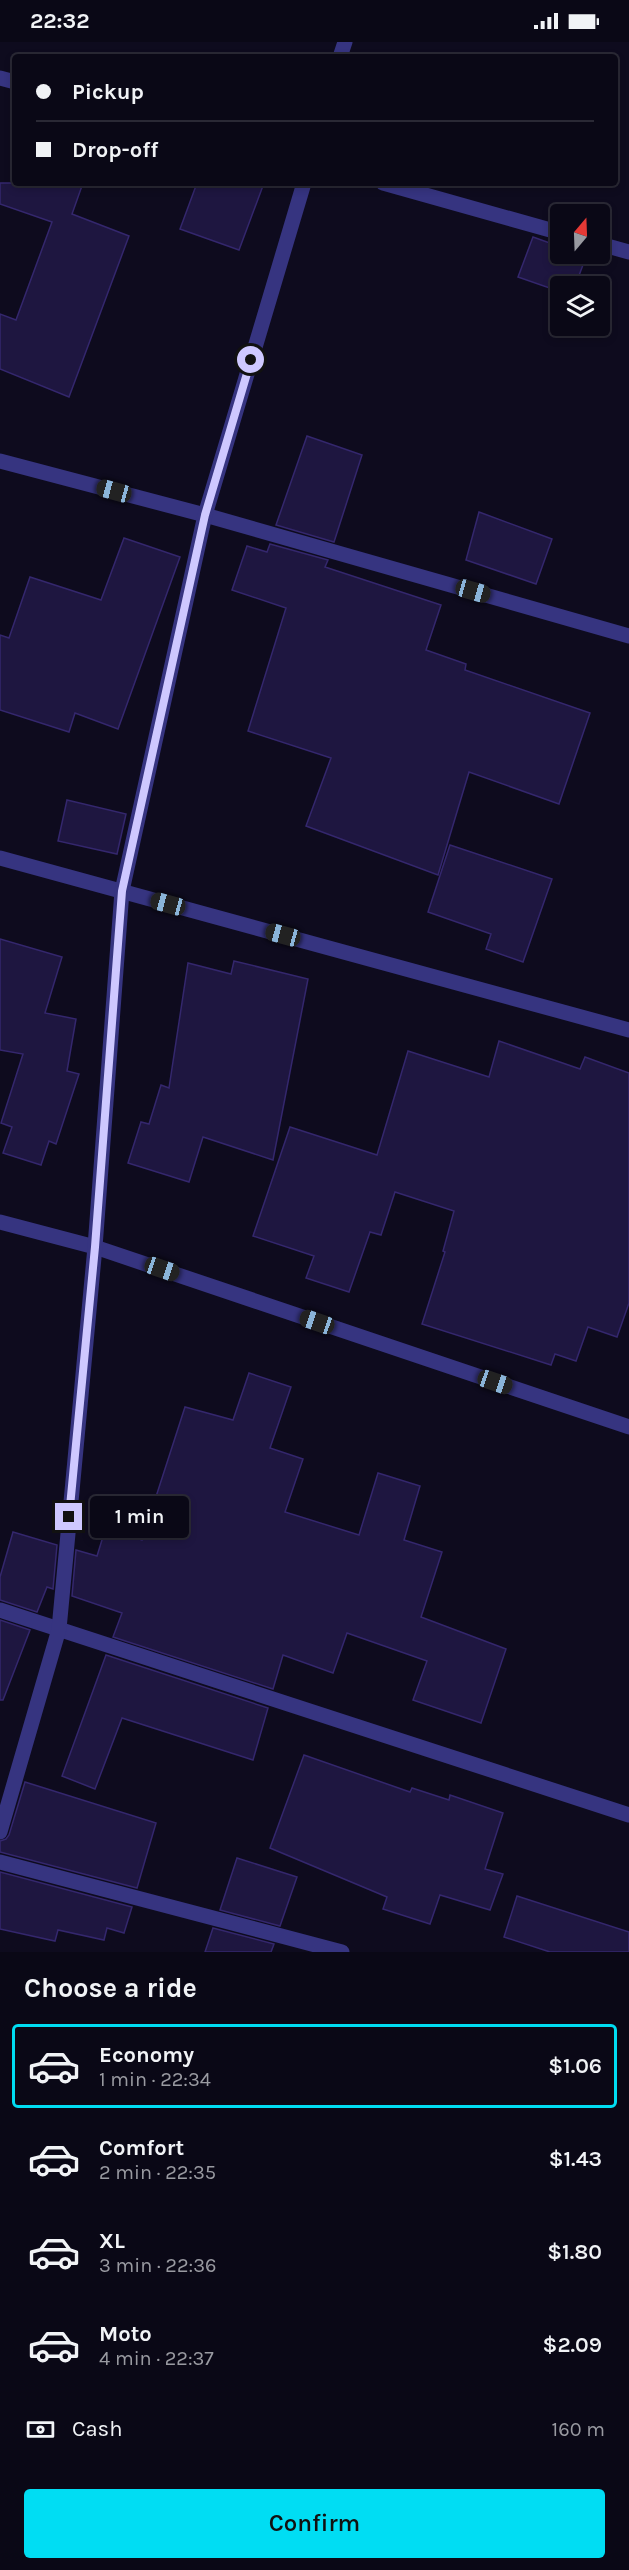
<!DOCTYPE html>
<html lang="en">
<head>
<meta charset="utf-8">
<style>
	:root { --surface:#0a0816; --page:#181623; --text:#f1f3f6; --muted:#999aa1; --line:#2a2935; --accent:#00ddf3 }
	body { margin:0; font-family:Karla,sans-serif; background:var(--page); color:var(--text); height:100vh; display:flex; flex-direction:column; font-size:22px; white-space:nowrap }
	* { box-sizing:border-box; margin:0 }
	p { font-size:20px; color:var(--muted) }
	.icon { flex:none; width:33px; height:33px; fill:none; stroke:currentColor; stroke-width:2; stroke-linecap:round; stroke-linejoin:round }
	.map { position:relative; height:1910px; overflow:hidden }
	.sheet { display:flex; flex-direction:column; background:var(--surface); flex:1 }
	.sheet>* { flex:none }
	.hud { position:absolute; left:12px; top:12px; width:606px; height:132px; border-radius:6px; box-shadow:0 3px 9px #0003,0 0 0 2px var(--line); display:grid; align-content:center; height:132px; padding:0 24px; background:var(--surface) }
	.needle { width:39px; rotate:19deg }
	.buttons { position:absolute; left:550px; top:162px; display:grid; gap:12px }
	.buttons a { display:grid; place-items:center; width:60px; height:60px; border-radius:6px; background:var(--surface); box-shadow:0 3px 9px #0003,0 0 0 2px var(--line); font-size:30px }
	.end { position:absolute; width:27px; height:27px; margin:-14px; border:8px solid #cec8ff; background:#111; box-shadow:0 0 0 3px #111 }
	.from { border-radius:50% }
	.bubble { position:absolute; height:42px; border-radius:6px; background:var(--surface); box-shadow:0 3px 9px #0003,0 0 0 2px var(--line); font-size:20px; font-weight:600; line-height:42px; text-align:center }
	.car { position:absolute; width:18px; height:36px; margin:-18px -9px; border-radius:8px; box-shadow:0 0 4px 2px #0007; background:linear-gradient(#222 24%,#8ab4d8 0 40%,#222 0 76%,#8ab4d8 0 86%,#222 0) }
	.hud b { display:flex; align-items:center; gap:21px; height:57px; font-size:22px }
	.hud b+b { border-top:2px solid var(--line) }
	.hud i { width:15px; height:15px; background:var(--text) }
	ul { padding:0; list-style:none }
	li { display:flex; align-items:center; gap:18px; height:84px; margin:0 12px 9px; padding:0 12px; border:3px solid transparent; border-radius:6px }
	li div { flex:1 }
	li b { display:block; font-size:22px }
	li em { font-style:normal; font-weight:600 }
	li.selected { border-color:var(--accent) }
	li>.icon { width:54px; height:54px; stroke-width:1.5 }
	h2 { padding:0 24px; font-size:27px; line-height:72px }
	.pay { display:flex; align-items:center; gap:15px; height:66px; padding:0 24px; font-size:22px }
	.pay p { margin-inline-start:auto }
	.action { display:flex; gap:12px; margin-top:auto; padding:12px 24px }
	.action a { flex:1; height:69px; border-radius:6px; background:var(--accent); color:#111; font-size:24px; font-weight:600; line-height:69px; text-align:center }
	.status { display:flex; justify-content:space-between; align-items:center; height:42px; padding:0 30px; background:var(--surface); direction:ltr }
	.status svg { height:16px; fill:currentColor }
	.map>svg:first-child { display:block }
	.building { fill:#1e1640; stroke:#34276d; stroke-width:1.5 }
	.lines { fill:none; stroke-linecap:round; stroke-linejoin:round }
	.minor { stroke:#363480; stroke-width:15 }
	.route { stroke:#cec8ff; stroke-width:8 }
</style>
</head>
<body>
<div class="status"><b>22:32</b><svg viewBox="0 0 49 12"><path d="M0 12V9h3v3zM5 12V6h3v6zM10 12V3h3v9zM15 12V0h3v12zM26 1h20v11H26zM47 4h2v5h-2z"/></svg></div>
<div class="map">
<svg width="629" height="1910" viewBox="0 0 629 1910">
	<rect width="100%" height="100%" fill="#0e0b1e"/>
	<!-- building -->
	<g class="building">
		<path d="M 0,141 L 83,141 L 72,172 L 129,194 L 69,355 L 0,327 L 0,272 L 16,278 L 52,180 L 0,162 Z"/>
		<path d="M 197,141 L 264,141 L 239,208 L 180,187 Z"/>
		<path d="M 533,195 L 561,205 L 561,212 L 577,212 L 586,215 L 575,244 L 561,244 L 561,250 L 518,235 Z"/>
		<path d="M 307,394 L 362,413 L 334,500 L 276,483 Z"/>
		<path d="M 479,470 L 552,497 L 536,542 L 466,518 Z"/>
		<path d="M 124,496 L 180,515 L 118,687 L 75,671 L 69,690 L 0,668 L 0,593 L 9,596 L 30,535 L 101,558 Z"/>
		<path d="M 270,502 L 328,518 L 325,525 L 441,563 L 426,608 L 466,622 L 465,628 L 590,671 L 559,762 L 469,730 L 438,833 L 306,784 L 331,716 L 248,689 L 286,566 L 232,548 L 247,504 L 267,510 Z"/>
		<path d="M 67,758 L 126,772 L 117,812 L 58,799 Z"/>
		<path d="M 450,803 L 552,837 L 523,920 L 486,907 L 491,892 L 428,870 Z"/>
		<path d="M 0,897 L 62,915 L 45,971 L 76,977 L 67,1029 L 79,1032 L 56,1102 L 49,1099 L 41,1123 L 3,1111 L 12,1085 L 1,1081 L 23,1012 L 0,1008 Z"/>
		<path d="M 234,919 L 308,937 L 273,1118 L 203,1095 L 189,1140 L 128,1121 L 141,1080 L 149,1082 L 161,1043 L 169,1046 L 188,921 L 231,932 Z"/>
		<path d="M 499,999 L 580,1027 L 585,1015 L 629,1031 L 629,1261 L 617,1295 L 588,1285 L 576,1319 L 555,1312 L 551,1323 L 422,1282 L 445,1210 L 443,1209 L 454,1169 L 395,1150 L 381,1193 L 370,1190 L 349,1250 L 306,1236 L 314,1214 L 253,1194 L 290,1085 L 377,1113 L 408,1009 L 489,1035 Z"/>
		<path d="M 249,1331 L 291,1345 L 270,1406 L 303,1417 L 285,1470 L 359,1493 L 378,1431 L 420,1444 L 404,1498 L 442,1510 L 421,1575 L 506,1607 L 481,1681 L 413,1658 L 427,1619 L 347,1591 L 333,1631 L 283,1613 L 273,1647 L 113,1595 L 122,1571 L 72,1554 L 76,1508 L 97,1514 L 106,1485 L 142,1498 L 185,1365 L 233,1378 Z"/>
		<path d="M 13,1490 L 57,1503 L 53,1547 L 47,1545 L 37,1570 L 0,1558 L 0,1535 Z"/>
		<path d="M 0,1578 L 30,1588 L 3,1658 L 0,1658 Z"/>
		<path d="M 106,1613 L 268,1666 L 253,1718 L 122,1676 L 95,1747 L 62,1734 Z"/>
		<path d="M 304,1713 L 410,1750 L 412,1746 L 449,1758 L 450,1753 L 503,1771 L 485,1827 L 503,1832 L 490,1868 L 440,1853 L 430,1882 L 383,1867 L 387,1855 L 270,1806 Z"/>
		<path d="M 25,1740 L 156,1781 L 137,1846 L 0,1810 L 0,1799 L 6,1797 L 9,1793 Z"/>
		<path d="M 237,1816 L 297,1835 L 280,1884 L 220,1868 Z"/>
		<path d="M 0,1830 L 132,1865 L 124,1891 L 107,1886 L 104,1898 L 58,1888 L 55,1899 L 0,1887 Z"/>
		<path d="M 517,1854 L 629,1890 L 629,1910 L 550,1910 L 504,1895 Z"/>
		<path d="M 213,1886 L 274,1902 L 271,1910 L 205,1910 Z"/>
	</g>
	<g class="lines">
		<!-- minor -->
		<g class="minor">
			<path d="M 340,15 L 345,0"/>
			<path d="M 0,36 L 15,40"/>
			<path d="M 383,141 L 561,191"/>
			<path d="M 600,202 L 629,210"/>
			<path d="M 0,419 L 205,473 L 629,594"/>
			<path d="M 0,816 L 629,988"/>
			<path d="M 0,1180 L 95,1205 L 629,1385"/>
			<path d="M 0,1568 L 629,1773"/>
			<path d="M 0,1790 L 59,1587 L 95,1205 L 122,849 L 205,473 L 304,141"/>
			<path d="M 0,1820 L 342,1910"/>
		</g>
	</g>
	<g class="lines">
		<!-- route -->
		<path class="route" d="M 69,1475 L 95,1205 L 122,849 L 205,473 L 251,318"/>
	</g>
</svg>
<div class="buttons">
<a><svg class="needle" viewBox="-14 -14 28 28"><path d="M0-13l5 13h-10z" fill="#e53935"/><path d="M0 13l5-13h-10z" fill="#999aa1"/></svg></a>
<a><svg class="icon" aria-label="layers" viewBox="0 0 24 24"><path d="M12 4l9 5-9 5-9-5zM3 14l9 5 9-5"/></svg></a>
</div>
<i class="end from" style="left:251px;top:318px"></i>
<i class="end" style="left:69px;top:1475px"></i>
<div class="bubble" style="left:90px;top:1454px;width:99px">1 min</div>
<i class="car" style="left:114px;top:449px;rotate:285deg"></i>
<i class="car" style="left:473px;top:549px;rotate:106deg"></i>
<i class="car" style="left:168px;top:862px;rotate:285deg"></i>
<i class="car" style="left:283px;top:893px;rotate:285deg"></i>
<i class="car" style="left:162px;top:1227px;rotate:109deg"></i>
<i class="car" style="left:317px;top:1280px;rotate:289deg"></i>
<i class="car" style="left:495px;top:1340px;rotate:109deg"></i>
<div class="hud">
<b><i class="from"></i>Pickup</b>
<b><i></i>Drop-off</b>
</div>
</div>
<section class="sheet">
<h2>Choose a ride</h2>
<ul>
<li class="selected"><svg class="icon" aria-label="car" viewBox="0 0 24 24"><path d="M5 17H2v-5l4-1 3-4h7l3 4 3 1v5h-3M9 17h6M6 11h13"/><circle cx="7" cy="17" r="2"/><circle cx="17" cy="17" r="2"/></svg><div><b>Economy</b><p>1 min · 22:34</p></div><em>$1.06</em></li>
<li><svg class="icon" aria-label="car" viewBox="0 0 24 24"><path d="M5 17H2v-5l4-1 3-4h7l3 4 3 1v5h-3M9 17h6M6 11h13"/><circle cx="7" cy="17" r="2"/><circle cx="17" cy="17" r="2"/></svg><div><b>Comfort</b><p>2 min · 22:35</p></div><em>$1.43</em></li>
<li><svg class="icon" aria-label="car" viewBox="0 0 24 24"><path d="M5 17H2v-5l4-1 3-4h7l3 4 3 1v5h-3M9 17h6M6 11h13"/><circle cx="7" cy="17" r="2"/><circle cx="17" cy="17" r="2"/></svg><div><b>XL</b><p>3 min · 22:36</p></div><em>$1.80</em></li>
<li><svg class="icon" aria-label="car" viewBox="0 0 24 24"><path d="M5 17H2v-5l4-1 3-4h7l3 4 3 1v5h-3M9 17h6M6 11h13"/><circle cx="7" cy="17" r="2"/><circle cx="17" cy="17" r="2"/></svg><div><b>Moto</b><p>4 min · 22:37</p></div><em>$2.09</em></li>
</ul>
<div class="pay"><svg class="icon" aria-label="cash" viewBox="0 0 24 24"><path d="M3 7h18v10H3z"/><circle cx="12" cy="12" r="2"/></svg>Cash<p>160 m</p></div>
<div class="action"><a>Confirm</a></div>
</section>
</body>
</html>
